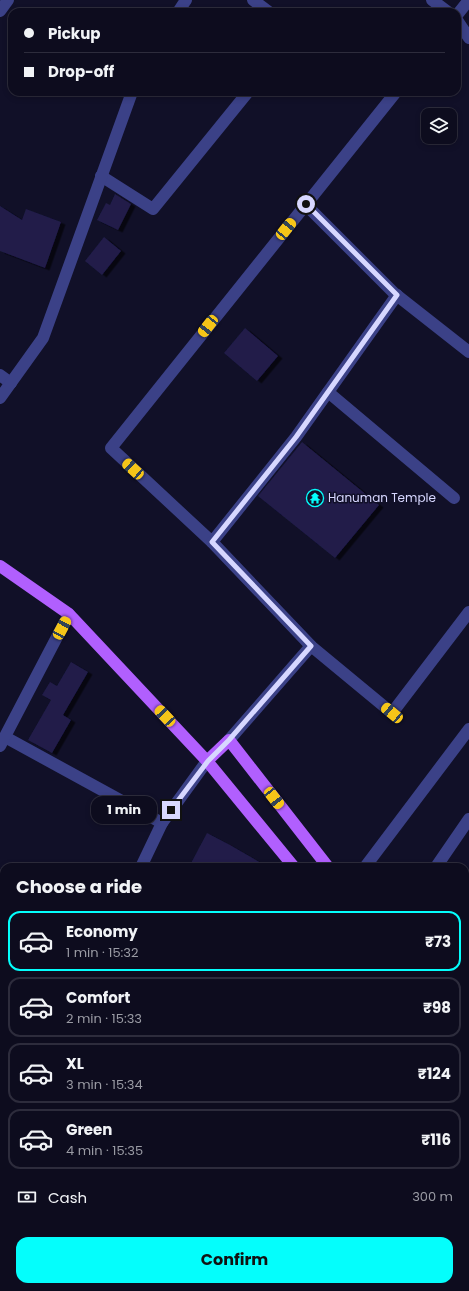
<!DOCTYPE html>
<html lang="en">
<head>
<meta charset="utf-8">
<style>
	:root { --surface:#0d0c1e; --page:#1b1a2b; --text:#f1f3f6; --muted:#9a9ba4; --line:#2d2c3c; --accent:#04fefc }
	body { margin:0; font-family:Poppins,sans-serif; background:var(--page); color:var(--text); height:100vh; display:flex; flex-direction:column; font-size:15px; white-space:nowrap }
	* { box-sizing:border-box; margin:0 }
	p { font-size:13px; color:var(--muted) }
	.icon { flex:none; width:22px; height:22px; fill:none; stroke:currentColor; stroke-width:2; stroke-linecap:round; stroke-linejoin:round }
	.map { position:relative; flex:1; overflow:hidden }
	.side { position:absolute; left:0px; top:863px; width:469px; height:428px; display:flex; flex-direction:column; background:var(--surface); border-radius:12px 12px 0 0; box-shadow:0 2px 6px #0003,0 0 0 1px var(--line) }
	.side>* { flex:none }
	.banner { position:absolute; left:8px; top:8px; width:453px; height:88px; border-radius:12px; box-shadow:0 2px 6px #0003,0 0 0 1px var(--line); display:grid; align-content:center; height:88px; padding:0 16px; background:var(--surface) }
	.fabs { position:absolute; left:421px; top:108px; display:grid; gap:8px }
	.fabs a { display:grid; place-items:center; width:36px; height:36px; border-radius:8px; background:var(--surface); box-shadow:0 2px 6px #0003,0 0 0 1px var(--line); font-size:20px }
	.end { position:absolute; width:18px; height:18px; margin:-9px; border:5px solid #d7d7ff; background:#111; box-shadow:0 0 0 2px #111 }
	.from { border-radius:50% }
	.bubble { position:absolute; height:28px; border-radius:12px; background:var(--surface); box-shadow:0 2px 6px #0003,0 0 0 1px var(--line); font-size:13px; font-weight:700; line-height:28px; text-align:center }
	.car { position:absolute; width:12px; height:24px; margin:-12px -6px; border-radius:5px; box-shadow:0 0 3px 1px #0007; background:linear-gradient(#f5c518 24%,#345 0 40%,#f5c518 0 76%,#345 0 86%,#f5c518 0) }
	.banner b { display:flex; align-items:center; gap:14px; height:38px; font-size:15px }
	.banner b+b { border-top:1px solid var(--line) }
	.banner i { width:10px; height:10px; background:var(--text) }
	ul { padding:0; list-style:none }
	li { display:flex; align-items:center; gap:12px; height:60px; margin:0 8px 6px; padding:0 8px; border:2px solid var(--line); border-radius:12px }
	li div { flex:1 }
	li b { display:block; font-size:15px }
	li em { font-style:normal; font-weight:700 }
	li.active { border-color:var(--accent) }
	li>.icon { width:36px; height:36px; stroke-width:1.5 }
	h2 { padding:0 16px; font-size:18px; line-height:48px }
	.pay { display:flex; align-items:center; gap:10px; height:44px; padding:0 16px; font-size:15px }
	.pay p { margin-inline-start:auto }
	.primary-button { display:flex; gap:8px; margin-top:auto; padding:8px 16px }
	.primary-button a { flex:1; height:46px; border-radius:12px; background:var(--accent); color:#111; font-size:16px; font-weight:700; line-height:46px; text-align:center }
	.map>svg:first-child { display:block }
	.building { fill:#201c49; filter:url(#shadow) }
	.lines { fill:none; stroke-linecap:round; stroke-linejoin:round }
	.minor { stroke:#3b4187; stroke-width:12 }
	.major { stroke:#b15ffe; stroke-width:12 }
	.route { stroke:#d7d7ff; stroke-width:5 }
	.labels { text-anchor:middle; stroke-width:3; stroke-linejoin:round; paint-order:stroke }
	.poi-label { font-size:12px; fill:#d7d7ff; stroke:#111028; text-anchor:start }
</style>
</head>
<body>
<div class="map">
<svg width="469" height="1291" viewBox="0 0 469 1291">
	<defs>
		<filter id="shadow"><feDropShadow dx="4.5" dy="2.5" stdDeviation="0" flood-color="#0009"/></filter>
	</defs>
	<rect width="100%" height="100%" fill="#111028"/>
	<!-- building -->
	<g class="building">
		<path d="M 115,194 L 131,204 L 118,230 L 97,220 L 106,203 L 110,205 Z"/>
		<path d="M 0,206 L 22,220 L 26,209 L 61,222 L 45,268 L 0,251 Z"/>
		<path d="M 104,237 L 121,251 L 102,275 L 85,261 Z"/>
		<path d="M 245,328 L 278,356 L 257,381 L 224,353 Z"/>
		<path d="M 302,442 L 379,505 L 335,558 L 258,496 Z"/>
		<path d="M 71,662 L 88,672 L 63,715 L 71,720 L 52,753 L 28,740 L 51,700 L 42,695 L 50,682 L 57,686 Z"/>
		<path d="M 207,833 L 230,845 L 268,867 L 189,867 Z"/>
	</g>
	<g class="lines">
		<!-- minor -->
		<g class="minor">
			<path d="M 253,0 L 269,12"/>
			<path d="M 432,0 L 448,12"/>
			<path d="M 0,11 L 8,0"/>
			<path d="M 178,12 L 186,0"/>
			<path d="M 457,15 L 469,0"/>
			<path d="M 457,20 L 469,38"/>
			<path d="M 396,92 L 111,448 L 212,542 L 296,437 L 397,295"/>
			<path d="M 101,176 L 153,209 L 248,92"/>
			<path d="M 306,205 L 394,293 L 469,352"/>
			<path d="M 0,375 L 11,383"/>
			<path d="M 328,392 L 454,498"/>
			<path d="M 0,398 L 43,338 L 132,92"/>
			<path d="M 212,542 L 311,646"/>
			<path d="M 5,737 L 162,823"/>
			<path d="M 229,740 L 311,646 L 392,713 L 469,612"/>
			<path d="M 0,746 L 69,614"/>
			<path d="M 141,867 L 162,823 L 207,761"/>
			<path d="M 365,867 L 469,729"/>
			<path d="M 436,867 L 469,819"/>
			<path d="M 0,1157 L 4,1149"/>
			<path d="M 465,1204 L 469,1196"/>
			<path d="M 165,1291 L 167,1287"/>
			<path d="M 420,1291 L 422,1287"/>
		</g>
		<!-- major -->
		<g class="major">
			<path d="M 0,566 L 69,614 L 207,761 L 294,867"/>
			<path d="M 207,761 L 229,740 L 328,867"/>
			<path d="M 465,1061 L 469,1066"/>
			<path d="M 465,1086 L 469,1091"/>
		</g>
	</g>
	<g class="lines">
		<!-- route -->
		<path class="route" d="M 171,810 L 208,761 L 229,740 L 311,646 L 212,542 L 296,437 L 397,295 L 306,204"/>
	</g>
	<!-- icons -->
	<defs>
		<g id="temple-ring" transform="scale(0.9)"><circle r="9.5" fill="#111028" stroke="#04fefc" stroke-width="1.5"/><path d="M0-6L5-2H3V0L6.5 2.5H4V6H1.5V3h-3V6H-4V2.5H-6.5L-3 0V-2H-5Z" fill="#04fefc"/></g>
	</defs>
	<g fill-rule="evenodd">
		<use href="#temple-ring" x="315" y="498"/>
	</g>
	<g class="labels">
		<!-- poi labels -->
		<g class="poi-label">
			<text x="328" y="502">Hanuman Temple</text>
		</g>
	</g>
</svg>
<div class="fabs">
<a><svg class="icon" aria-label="layers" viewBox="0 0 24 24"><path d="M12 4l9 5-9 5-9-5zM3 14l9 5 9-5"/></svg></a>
</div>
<i class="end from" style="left:306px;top:204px"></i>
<i class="end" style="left:171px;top:810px"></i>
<div class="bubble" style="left:91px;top:796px;width:66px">1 min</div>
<i class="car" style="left:286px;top:229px;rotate:39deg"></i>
<i class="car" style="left:208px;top:326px;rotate:218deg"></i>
<i class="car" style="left:133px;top:469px;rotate:312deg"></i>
<i class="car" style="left:62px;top:628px;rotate:28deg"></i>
<i class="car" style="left:392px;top:713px;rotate:310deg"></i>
<i class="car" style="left:165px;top:716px;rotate:317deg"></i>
<i class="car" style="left:274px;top:798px;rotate:142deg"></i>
<div class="banner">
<b><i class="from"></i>Pickup</b>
<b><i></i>Drop-off</b>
</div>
<section class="side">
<h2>Choose a ride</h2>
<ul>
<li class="active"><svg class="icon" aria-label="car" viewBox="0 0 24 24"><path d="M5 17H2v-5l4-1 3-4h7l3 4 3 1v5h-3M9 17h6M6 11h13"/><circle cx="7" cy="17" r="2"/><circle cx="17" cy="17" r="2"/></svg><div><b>Economy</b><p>1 min · 15:32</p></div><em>₹73</em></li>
<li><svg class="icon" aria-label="car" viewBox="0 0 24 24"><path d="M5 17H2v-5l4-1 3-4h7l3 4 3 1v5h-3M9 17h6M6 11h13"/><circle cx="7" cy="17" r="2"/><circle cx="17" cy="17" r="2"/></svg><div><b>Comfort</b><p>2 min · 15:33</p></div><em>₹98</em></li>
<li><svg class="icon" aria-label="car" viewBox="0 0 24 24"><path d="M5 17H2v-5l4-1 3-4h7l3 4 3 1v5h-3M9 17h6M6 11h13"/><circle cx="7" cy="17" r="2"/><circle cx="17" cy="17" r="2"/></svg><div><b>XL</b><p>3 min · 15:34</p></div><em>₹124</em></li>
<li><svg class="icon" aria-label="car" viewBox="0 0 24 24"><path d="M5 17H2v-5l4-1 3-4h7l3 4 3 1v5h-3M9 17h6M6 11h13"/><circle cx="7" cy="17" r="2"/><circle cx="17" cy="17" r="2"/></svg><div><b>Green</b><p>4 min · 15:35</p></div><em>₹116</em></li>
</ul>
<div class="pay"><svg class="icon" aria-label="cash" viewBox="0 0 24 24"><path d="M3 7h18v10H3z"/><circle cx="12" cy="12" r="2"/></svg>Cash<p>300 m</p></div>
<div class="primary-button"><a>Confirm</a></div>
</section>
</div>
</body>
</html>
